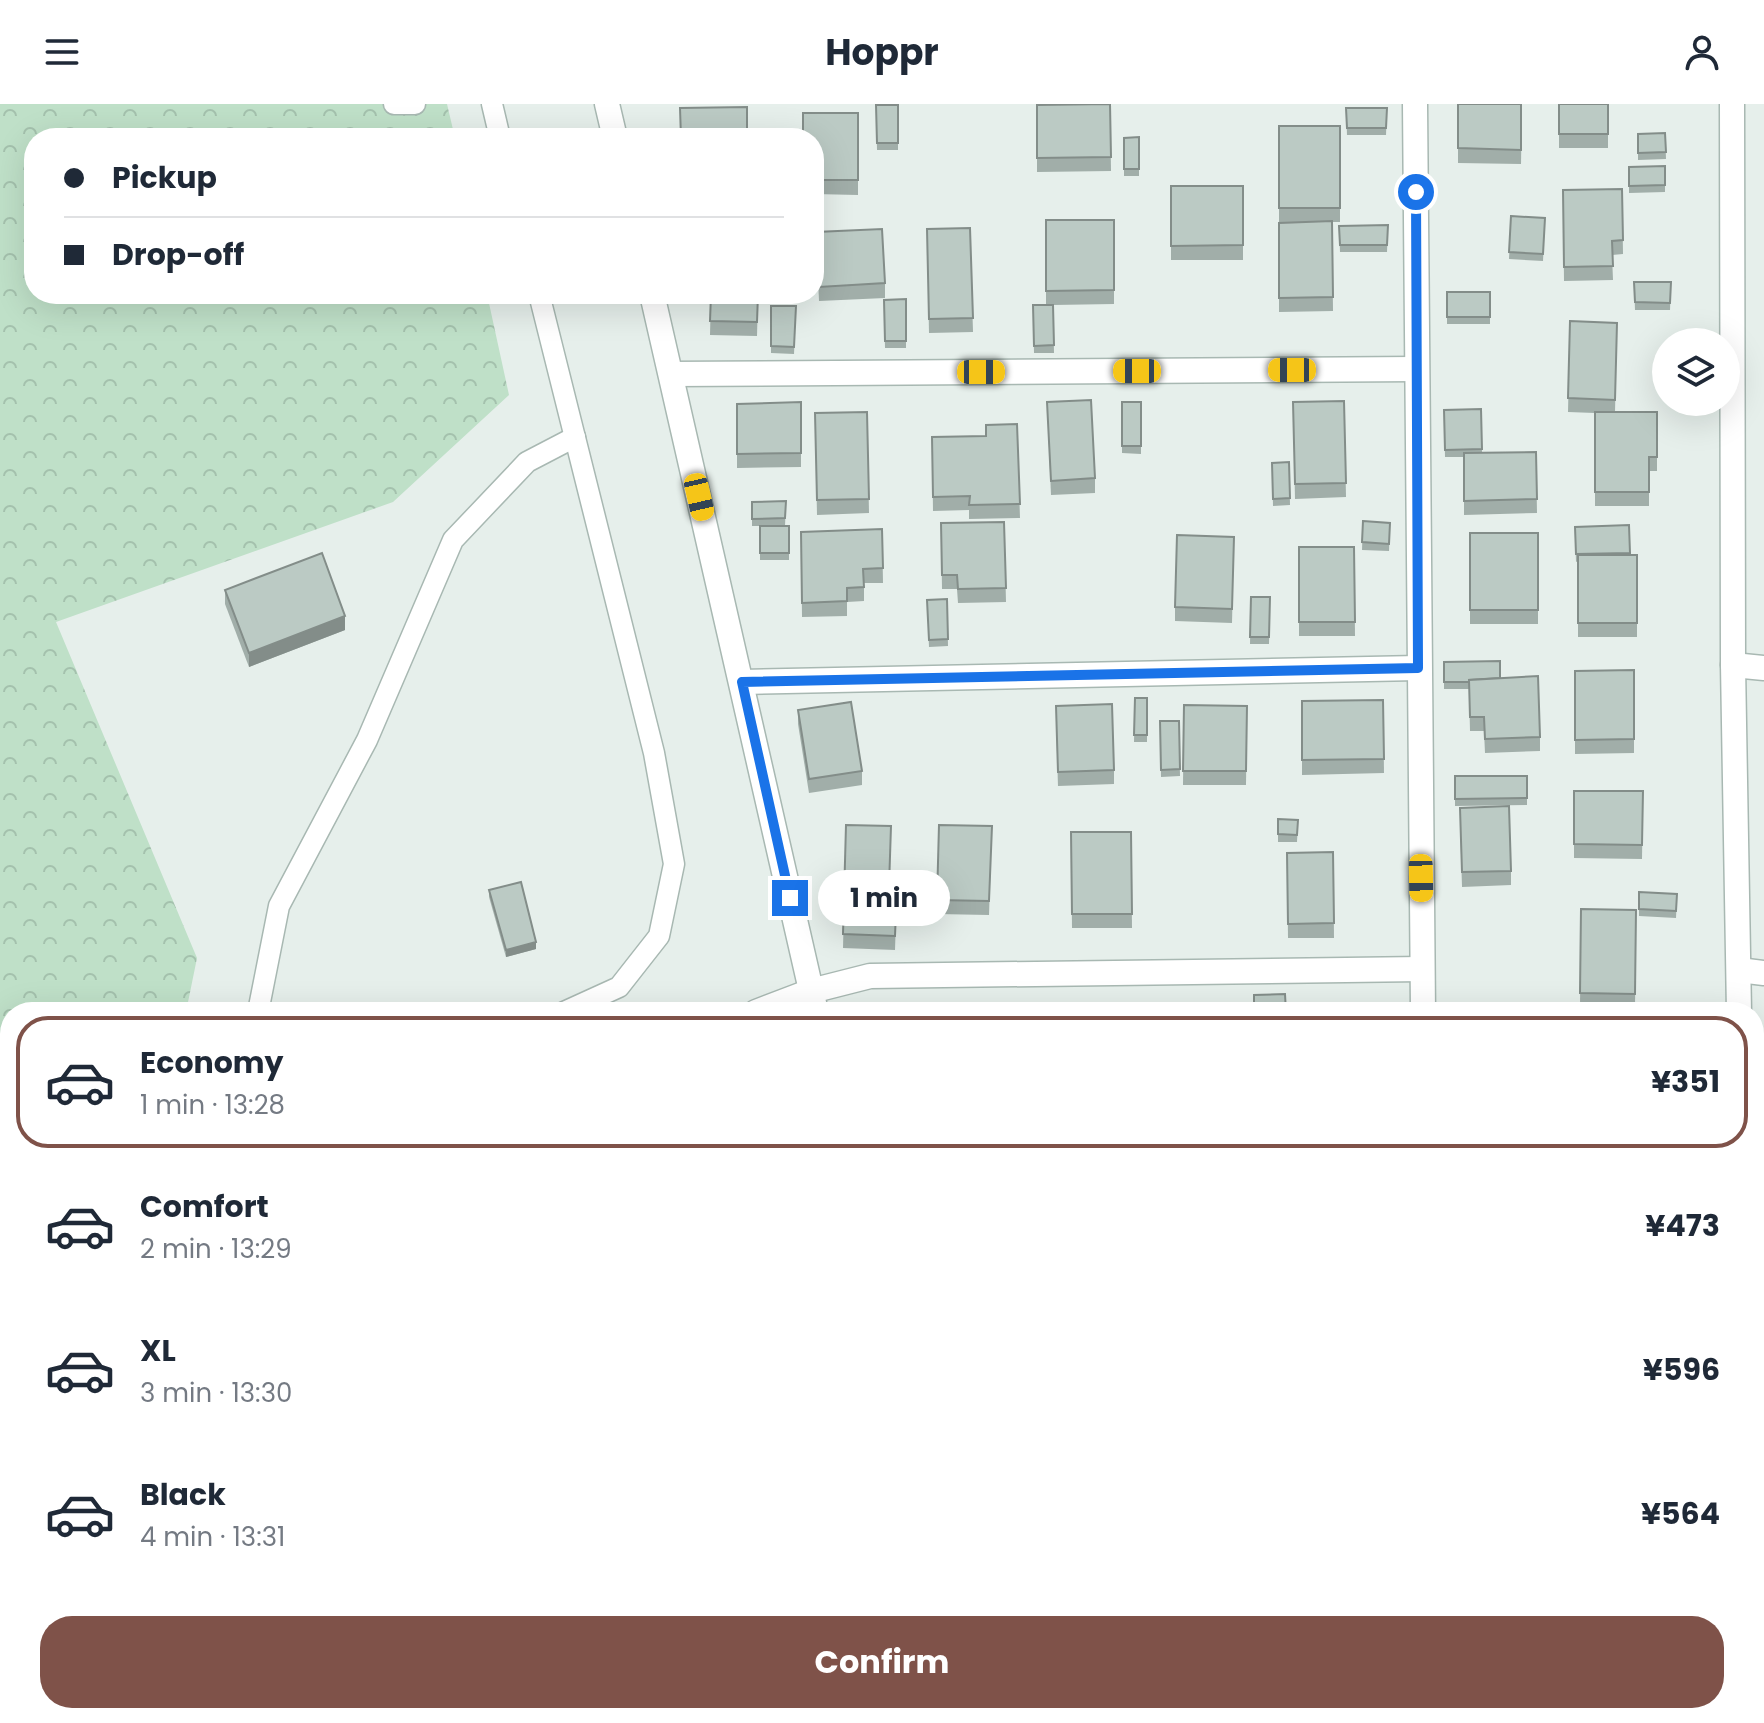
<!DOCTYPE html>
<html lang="en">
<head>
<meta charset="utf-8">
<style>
	:root { --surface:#fff; --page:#f2f2f3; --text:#1f2937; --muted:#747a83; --line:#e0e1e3; --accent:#7f5249 }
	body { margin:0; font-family:Poppins,sans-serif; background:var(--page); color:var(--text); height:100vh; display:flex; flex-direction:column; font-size:30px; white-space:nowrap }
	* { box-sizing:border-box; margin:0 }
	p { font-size:26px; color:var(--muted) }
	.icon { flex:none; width:44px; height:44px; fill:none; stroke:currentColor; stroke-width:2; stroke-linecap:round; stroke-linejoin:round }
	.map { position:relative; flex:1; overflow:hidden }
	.side { position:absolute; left:0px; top:898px; width:1764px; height:722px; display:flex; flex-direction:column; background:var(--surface); border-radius:32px 32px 0 0; box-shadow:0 8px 32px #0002 }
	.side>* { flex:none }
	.guide { position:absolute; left:24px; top:24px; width:800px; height:176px; border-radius:32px; box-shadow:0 8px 32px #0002; display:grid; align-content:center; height:176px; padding:0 40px; background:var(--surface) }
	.tools { position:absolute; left:1652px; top:224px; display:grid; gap:16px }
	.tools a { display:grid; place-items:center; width:88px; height:88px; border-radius:50%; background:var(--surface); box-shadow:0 8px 32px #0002; font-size:40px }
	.end { position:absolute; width:36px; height:36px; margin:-18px; border:10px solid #1a73e8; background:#fff; box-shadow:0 0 0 4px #fff }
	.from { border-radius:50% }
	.bubble { position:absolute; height:56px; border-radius:28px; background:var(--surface); box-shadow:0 8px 32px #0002; font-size:26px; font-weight:700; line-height:56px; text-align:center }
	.car { position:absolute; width:24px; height:48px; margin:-24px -12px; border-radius:10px; box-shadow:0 0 6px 2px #0007; background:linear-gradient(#f5c518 24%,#345 0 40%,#f5c518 0 76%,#345 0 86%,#f5c518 0) }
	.guide b { display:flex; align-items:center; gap:28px; height:76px; font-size:30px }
	.guide b+b { border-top:2px solid var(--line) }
	.guide i { width:20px; height:20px; background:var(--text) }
	ul { padding:14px 0 0; list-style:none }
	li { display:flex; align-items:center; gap:24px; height:132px; margin:0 16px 12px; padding:0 24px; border:4px solid transparent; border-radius:32px }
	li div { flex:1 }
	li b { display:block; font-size:30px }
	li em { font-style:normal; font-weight:700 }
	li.active { border-color:var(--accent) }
	li>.icon { width:72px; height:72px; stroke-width:1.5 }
	.cta { display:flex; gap:16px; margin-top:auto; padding:16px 40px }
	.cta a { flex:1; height:92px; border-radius:32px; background:var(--accent); color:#fff; font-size:32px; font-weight:700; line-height:92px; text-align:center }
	header { display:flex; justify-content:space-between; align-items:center; height:104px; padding:0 40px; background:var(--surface); font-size:36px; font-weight:700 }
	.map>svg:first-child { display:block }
	.forest { fill:url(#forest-crowns) }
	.park { fill:url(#park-tufts) }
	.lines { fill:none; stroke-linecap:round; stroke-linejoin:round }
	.lane-casing { stroke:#a8b8b2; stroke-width:23 }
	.street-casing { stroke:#a8b8b2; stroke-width:27 }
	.lane { stroke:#fff; stroke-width:20 }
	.street { stroke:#fff; stroke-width:24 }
	.wall { fill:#a1aea9 }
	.shaded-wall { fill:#838d89 }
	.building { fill:#bbcac4; stroke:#838d89; stroke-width:2 }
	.route { stroke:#1a73e8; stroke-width:10 }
</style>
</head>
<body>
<header><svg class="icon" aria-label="menu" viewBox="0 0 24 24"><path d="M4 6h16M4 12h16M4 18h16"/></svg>Hoppr<svg class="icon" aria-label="person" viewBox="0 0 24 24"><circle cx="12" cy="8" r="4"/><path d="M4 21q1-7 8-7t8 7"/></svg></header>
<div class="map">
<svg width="1764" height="1619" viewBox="0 0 1764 1619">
	<defs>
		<pattern id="forest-crowns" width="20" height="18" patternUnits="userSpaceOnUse" patternTransform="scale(2)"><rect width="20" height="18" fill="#bfe0c8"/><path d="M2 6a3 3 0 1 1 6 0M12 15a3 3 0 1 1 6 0" fill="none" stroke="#a4c1ad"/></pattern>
		<pattern id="park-tufts" width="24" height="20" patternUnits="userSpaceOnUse" patternTransform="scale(2)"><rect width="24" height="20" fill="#bfe0c8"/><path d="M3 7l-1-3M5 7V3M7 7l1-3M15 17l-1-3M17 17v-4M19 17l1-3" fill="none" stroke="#a4c1ad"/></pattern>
	</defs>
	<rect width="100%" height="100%" fill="#e6efeb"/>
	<!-- forest -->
	<path class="forest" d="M 0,0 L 447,0 L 455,34 L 34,34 L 34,190 L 487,190 L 509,291 L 393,398 L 56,518 L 197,854 L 186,908 L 10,908 L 10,1024 L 0,1028 Z"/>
	<!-- park -->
	<path class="park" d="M 1756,1170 L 1764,1171 L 1764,1619 L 1759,1619 Z"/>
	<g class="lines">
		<!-- lane casing -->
		<g class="lane-casing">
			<g id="lane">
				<path d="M 394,0 L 415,0"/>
				<path d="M 492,0 L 500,34"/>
				<path d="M 539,190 L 654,649 L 674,760 L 659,832 L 619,883 L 564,908"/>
				<path d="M 258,908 L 279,802 L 367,636 L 453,436 L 527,358 L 575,333"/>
				<path d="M 0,1127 L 10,1121"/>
				<path d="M 0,1454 L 10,1488"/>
				<path d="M 47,1610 L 49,1619"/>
			</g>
		</g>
		<!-- street casing -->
		<g class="street-casing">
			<g id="street">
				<path d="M 607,0 L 615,34"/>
				<path d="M 1415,0 L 1423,908"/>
				<path d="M 1732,0 L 1733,561 L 1739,908"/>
				<path d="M 652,190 L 816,908"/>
				<path d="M 671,270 L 1416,265"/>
				<path d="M 1733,561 L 1764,564"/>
				<path d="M 742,578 L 1418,564"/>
				<path d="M 1739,866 L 1764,869"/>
				<path d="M 756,908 L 811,887 L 870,872 L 1422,865"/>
				<path d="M 1754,1160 L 1764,1161"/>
				<path d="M 0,1442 L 10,1438"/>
				<path d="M 190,1610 L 192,1619"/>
				<path d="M 514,1610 L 516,1619"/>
				<path d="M 978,1610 L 981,1619"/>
				<path d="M 1745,1610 L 1745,1619"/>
				<path d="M 1425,1619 L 1425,1610"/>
			</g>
		</g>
		<!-- lane -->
		<use href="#lane" class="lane"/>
		<!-- street -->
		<use href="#street" class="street"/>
	</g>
	<!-- wall -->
	<g class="wall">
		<path d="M 1110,0 L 1111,67 L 1037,68 L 1037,1 Z"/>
		<path d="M 1458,0 L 1522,0 L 1521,60 L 1458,59 Z"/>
		<rect x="1559" y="0" width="49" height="44"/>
		<path d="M 876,1 L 898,1 L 898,46 L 877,46 Z"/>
		<path d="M 1346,4 L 1387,4 L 1386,31 L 1347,31 Z"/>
		<path d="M 858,9 L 858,91 L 814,90 L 814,34 Z"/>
		<path d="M 1279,22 L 1340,22 L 1340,118 L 1332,118 L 1333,207 L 1279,208 Z"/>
		<path d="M 1665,29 L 1666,55 L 1638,56 L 1638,30 Z"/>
		<path d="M 1139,33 L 1139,72 L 1124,72 L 1124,34 Z"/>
		<path d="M 1665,62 L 1665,88 L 1629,89 L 1629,63 Z"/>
		<rect x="1171" y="82" width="72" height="74"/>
		<path d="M 1622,85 L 1623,150 L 1612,151 L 1613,176 L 1564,177 L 1563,86 Z"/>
		<path d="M 1511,112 L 1545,114 L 1543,157 L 1509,155 Z"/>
		<path d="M 1046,116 L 1114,116 L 1114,200 L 1053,201 L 1054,249 L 1034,249 L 1033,201 L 1046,201 Z"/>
		<path d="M 1388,121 L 1387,148 L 1340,148 L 1339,122 Z"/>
		<path d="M 970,124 L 973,228 L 929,229 L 927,125 Z"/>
		<path d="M 816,128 L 885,179 L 885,194 L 819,197 Z"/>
		<path d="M 1634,178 L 1671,178 L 1670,206 L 1635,206 Z"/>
		<rect x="1447" y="188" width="43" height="32"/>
		<path d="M 711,190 L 758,190 L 757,232 L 710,231 Z"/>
		<path d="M 906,195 L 906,244 L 885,244 L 884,196 Z"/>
		<path d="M 771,202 L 796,202 L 794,250 L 771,249 Z"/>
		<path d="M 1570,217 L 1617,219 L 1615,308 L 1657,308 L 1657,367 L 1649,367 L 1649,402 L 1595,402 L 1595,309 L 1568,308 Z"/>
		<path d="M 1344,297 L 1346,393 L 1295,395 L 1293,298 Z"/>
		<path d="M 801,298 L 801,363 L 737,364 L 737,300 Z"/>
		<path d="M 1047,298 L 1095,374 L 1095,389 L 1051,391 Z"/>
		<path d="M 1122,298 L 1141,298 L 1141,350 L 1122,349 Z"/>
		<path d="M 1481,305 L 1482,349 L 1536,348 L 1537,409 L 1464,411 L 1464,353 L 1445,353 L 1444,306 Z"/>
		<path d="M 867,308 L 869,409 L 817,411 L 815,309 Z"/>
		<path d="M 1017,320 L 1020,414 L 969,415 L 969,406 L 933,407 L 932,333 L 986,332 Z"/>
		<path d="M 1289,358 L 1290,401 L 1273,402 L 1272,359 Z"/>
		<path d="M 786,397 L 785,422 L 752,422 L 752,398 Z"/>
		<path d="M 1363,417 L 1390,419 L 1389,447 L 1362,446 Z"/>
		<path d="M 1004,418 L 1006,498 L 958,499 L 957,485 L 942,485 L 941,419 Z"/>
		<path d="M 1629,421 L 1630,451 L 1637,451 L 1637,533 L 1578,533 L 1578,457 L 1576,458 L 1575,423 Z"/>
		<rect x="760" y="422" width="29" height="34"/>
		<path d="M 882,425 L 883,479 L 864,479 L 864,497 L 847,498 L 847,512 L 802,513 L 801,428 Z"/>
		<rect x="1470" y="429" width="68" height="91"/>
		<path d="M 1234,433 L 1232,519 L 1175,517 L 1175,503 Z"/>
		<path d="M 1299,443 L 1354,443 L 1355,532 L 1299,532 Z"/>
		<path d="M 225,486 L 345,526 L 249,563 L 225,500 Z"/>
		<path d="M 1251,493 L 1270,493 L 1269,540 L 1250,540 Z"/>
		<path d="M 947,495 L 948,542 L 929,543 L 927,496 Z"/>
		<path d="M 1444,558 L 1500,574 L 1540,633 L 1540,647 L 1485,649 L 1484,627 L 1470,627 L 1469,585 L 1444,585 Z"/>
		<path d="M 1634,566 L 1634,649 L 1575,650 L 1575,567 Z"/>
		<path d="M 1135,594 L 1147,594 L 1147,638 L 1134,638 Z"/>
		<path d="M 1383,596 L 1384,669 L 1302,671 L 1302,597 Z"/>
		<path d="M 1184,601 L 1247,602 L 1246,681 L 1183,681 Z"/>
		<path d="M 798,606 L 862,667 L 862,681 L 809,689 L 798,620 Z"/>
		<path d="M 1056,616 L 1114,666 L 1114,680 L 1058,682 Z"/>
		<path d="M 1160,617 L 1179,617 L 1180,672 L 1161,673 Z"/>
		<path d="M 1455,672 L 1527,672 L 1527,701 L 1455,702 Z"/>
		<path d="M 1574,687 L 1643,687 L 1642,755 L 1574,754 Z"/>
		<path d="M 1278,715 L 1298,716 L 1297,738 L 1278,738 Z"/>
		<path d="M 1460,718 L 1511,767 L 1511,781 L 1462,783 Z"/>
		<path d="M 846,721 L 889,783 L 897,783 L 895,846 L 843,844 Z"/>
		<path d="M 939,721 L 992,722 L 989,811 L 937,810 Z"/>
		<path d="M 1071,728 L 1131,728 L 1132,824 L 1072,824 Z"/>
		<path d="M 1333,748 L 1334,834 L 1288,834 L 1287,749 Z"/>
		<path d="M 489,786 L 536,845 L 506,853 L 489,793 Z"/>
		<path d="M 1639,788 L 1677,790 L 1676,814 L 1639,812 Z"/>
		<path d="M 1581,805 L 1636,806 L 1635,904 L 1580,903 Z"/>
		<path d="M 238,1610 L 313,1610 L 315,1619 L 240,1619 Z"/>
		<path d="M 554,1610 L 626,1610 L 628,1619 L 556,1619 Z"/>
	</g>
	<!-- shaded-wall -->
	<g class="shaded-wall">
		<path d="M 345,512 L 345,526 L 249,563 L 249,549 Z"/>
		<path d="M 536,838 L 536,845 L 506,853 L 506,846 Z"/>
	</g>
	<!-- building -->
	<g class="building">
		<path d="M 1110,0 L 1111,53 L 1037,54 L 1037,1 Z"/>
		<path d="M 1458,0 L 1521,0 L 1521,46 L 1458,44 Z"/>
		<rect x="1559" y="0" width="49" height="30"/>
		<path d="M 876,1 L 898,1 L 898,39 L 877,39 Z"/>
		<path d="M 747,3 L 747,34 L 681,34 L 680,4 Z"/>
		<path d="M 1346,4 L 1387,4 L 1386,24 L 1347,24 Z"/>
		<path d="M 803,9 L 858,9 L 858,76 L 814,76 L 814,34 L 803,34 Z"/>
		<rect x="1279" y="22" width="61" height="82"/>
		<path d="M 1665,29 L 1666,48 L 1638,49 L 1638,30 Z"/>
		<path d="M 1139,33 L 1139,65 L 1124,65 L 1124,34 Z"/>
		<path d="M 1665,62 L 1665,81 L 1629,82 L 1629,63 Z"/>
		<path d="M 1171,82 L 1243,82 L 1243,141 L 1171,142 Z"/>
		<path d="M 1622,85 L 1623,136 L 1612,137 L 1613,162 L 1564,163 L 1563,86 Z"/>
		<path d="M 1511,112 L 1545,114 L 1543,150 L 1509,148 Z"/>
		<path d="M 1046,116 L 1114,116 L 1114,186 L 1046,187 Z"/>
		<path d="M 1332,117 L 1333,193 L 1279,194 L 1279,119 Z"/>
		<path d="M 1388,121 L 1387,141 L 1340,141 L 1339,122 Z"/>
		<path d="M 970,124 L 973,214 L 929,215 L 927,125 Z"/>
		<path d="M 882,125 L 885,179 L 819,183 L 816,128 Z"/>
		<path d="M 1634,178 L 1671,178 L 1670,199 L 1635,198 Z"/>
		<rect x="1447" y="188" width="43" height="25"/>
		<path d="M 711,190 L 758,190 L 757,218 L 710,217 Z"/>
		<path d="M 906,195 L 906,237 L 885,237 L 884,196 Z"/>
		<path d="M 1033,201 L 1053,201 L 1054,241 L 1034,242 Z"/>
		<path d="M 771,202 L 796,202 L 794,243 L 771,242 Z"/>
		<path d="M 1570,217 L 1617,219 L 1615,296 L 1568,294 Z"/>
		<path d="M 1091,296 L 1095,374 L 1051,377 L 1047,298 Z"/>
		<path d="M 1344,297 L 1346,379 L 1295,380 L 1293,298 Z"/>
		<path d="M 801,298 L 801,349 L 737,350 L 737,300 Z"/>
		<rect x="1122" y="298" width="19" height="44"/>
		<path d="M 1481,305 L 1482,345 L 1445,346 L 1444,306 Z"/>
		<path d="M 867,308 L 869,395 L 817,396 L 815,309 Z"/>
		<path d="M 1595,308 L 1657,308 L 1657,353 L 1649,353 L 1649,388 L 1595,388 Z"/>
		<path d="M 1017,320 L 1020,400 L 969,401 L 970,392 L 933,393 L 932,333 L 986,332 L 986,321 Z"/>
		<path d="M 1536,348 L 1537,395 L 1464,397 L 1464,349 Z"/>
		<path d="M 1289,358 L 1290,394 L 1273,395 L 1272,359 Z"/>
		<path d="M 786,397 L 785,414 L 752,415 L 752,398 Z"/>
		<path d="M 1363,417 L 1390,419 L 1389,440 L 1362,438 Z"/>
		<path d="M 1004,418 L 1006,484 L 958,485 L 957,471 L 942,471 L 941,419 Z"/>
		<path d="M 1629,421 L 1630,449 L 1576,450 L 1575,423 Z"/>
		<rect x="760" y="422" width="29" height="27"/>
		<path d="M 882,425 L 883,464 L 863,465 L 864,483 L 847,484 L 847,497 L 802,499 L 801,428 Z"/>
		<rect x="1470" y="429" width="68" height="77"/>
		<path d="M 1177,431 L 1234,433 L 1232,505 L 1175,503 Z"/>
		<path d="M 1299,443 L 1354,443 L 1355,518 L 1299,518 Z"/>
		<path d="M 322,449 L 345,512 L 249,549 L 225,486 Z"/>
		<rect x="1578" y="451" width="59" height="68"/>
		<path d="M 1251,493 L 1270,493 L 1269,533 L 1250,533 Z"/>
		<path d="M 947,495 L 948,535 L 929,536 L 927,496 Z"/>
		<path d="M 1500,557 L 1500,574 L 1469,576 L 1469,578 L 1444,578 L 1444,558 Z"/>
		<path d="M 1634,566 L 1634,635 L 1575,636 L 1575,567 Z"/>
		<path d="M 1538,572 L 1540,633 L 1485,635 L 1484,613 L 1470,613 L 1469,576 Z"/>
		<path d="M 1135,594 L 1147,594 L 1147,631 L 1134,631 Z"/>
		<path d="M 1383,596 L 1384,655 L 1302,656 L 1302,597 Z"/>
		<path d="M 851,598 L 862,667 L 809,675 L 798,606 Z"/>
		<path d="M 1112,600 L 1114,666 L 1058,668 L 1056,602 Z"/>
		<path d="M 1184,601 L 1247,602 L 1246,667 L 1183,667 Z"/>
		<path d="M 1160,617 L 1179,617 L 1180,665 L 1161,666 Z"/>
		<path d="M 1455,672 L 1527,672 L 1527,694 L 1455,695 Z"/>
		<path d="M 1574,687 L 1643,687 L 1642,741 L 1574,740 Z"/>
		<path d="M 1509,702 L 1511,767 L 1462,768 L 1460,704 Z"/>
		<path d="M 1278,715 L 1298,716 L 1297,731 L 1278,730 Z"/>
		<path d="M 846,721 L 891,722 L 889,783 L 897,783 L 895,832 L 843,830 Z"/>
		<path d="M 939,721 L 992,722 L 989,797 L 937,796 Z"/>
		<path d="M 1071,728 L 1131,728 L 1132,810 L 1072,810 Z"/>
		<path d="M 1333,748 L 1334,819 L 1288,820 L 1287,749 Z"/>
		<path d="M 521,778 L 536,838 L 506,846 L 489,786 Z"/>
		<path d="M 1639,788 L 1677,790 L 1676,807 L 1639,805 Z"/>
		<path d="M 1581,805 L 1636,806 L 1635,890 L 1580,889 Z"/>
		<path d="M 1285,890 L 1286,908 L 1254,908 L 1254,891 Z"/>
		<path d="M 1553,903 L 1553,908 L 1478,908 L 1478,904 Z"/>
		<path d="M 1629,905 L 1629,908 L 1577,908 L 1577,906 Z"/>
		<path d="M 952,907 L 952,908 L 912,908 Z"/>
		<path d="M 246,1610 L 313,1610 L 315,1619 L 249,1619 Z"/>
		<path d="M 562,1610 L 626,1610 L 628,1619 L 564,1619 Z"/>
		<path d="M 1045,1610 L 1142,1612 L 1141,1619 L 1045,1619 Z"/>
		<rect x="1176" y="1610" width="54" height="9"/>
		<rect x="1259" y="1610" width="22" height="9"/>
		<rect x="1313" y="1610" width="85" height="9"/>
		<path d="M 1473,1610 L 1532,1610 L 1561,1612 L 1561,1619 L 1460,1619 L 1460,1614 L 1472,1615 Z"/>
		<path d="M 1644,1616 L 1644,1619 L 1581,1619 L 1581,1617 Z"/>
	</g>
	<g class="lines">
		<!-- route -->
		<path class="route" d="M 790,794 L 742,578 L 1418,564 L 1416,88"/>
	</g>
</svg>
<div class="tools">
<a><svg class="icon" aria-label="layers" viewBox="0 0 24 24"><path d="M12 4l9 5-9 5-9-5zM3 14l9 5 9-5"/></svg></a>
</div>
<i class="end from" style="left:1416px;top:88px"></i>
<i class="end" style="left:790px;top:794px"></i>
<div class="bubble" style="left:818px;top:766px;width:132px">1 min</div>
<i class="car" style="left:1292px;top:266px;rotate:270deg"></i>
<i class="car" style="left:1137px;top:267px;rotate:270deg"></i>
<i class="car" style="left:981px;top:268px;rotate:90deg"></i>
<i class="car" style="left:699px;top:393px;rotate:167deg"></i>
<i class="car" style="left:1421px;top:774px;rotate:179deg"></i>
<div class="guide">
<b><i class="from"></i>Pickup</b>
<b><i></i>Drop-off</b>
</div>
<section class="side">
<ul>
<li class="active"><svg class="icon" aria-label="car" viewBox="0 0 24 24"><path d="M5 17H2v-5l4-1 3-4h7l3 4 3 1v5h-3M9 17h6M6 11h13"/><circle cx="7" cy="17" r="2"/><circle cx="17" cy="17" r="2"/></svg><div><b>Economy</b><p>1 min · 13:28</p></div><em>¥351</em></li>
<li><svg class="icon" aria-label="car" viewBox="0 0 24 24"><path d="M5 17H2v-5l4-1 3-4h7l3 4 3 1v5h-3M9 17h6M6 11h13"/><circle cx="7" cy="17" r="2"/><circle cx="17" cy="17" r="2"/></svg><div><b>Comfort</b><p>2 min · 13:29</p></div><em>¥473</em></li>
<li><svg class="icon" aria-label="car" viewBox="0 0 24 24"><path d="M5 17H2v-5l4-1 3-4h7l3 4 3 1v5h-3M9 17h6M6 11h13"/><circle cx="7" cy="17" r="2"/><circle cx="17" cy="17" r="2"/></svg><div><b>XL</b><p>3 min · 13:30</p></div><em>¥596</em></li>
<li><svg class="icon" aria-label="car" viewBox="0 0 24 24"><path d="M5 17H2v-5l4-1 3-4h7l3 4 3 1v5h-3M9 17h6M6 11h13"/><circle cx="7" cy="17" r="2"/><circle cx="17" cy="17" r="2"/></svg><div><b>Black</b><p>4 min · 13:31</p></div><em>¥564</em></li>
</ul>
<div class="cta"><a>Confirm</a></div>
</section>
</div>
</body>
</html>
